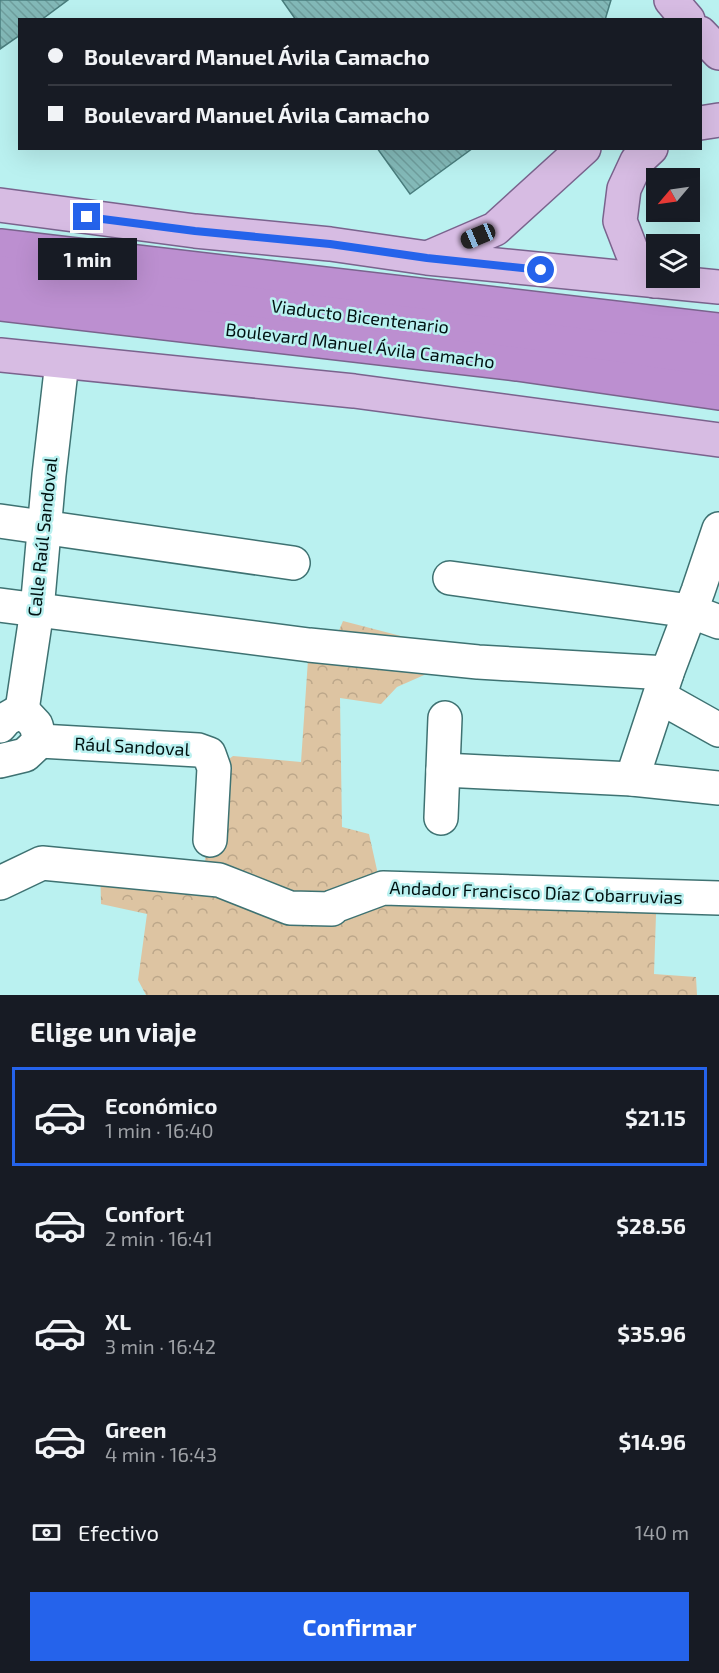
<!DOCTYPE html>
<html lang="es">
<head>
<meta charset="utf-8">
<style>
	:root { --surface:#171b24; --page:#20242c; --text:#f1f3f6; --muted:#9ea1a6; --line:#363941; --accent:#2563eb }
	body { margin:0; font-family:"Exo 2",sans-serif; background:var(--page); color:var(--text); height:100vh; display:flex; flex-direction:column; font-size:22px; white-space:nowrap }
	* { box-sizing:border-box; margin:0 }
	p { font-size:20px; color:var(--muted) }
	.icon { flex:none; width:33px; height:33px; fill:none; stroke:currentColor; stroke-width:2; stroke-linecap:round; stroke-linejoin:round }
	.map { position:relative; height:995px; overflow:hidden }
	.panel { display:flex; flex-direction:column; background:var(--surface); flex:1 }
	.panel>* { flex:none }
	.banner { position:absolute; left:18px; top:18px; width:684px; height:132px; border-radius:0px; box-shadow:0 6px 24px #0002; display:grid; align-content:center; height:132px; padding:0 30px; background:var(--surface) }
	.needle { width:39px; rotate:241deg }
	.controls { position:absolute; left:646px; top:168px; display:grid; gap:12px }
	.controls a { display:grid; place-items:center; width:54px; height:54px; border-radius:0px; background:var(--surface); box-shadow:0 6px 24px #0002; font-size:30px }
	.end { position:absolute; width:27px; height:27px; margin:-14px; border:8px solid #2563eb; background:#fff; box-shadow:0 0 0 3px #fff }
	.from { border-radius:50% }
	.bubble { position:absolute; height:42px; border-radius:0px; background:var(--surface); box-shadow:0 6px 24px #0002; font-size:20px; font-weight:700; line-height:42px; text-align:center }
	.car { position:absolute; width:18px; height:36px; margin:-18px -9px; border-radius:8px; box-shadow:0 0 4px 2px #0007; background:linear-gradient(#222 24%,#8ab4d8 0 40%,#222 0 76%,#8ab4d8 0 86%,#222 0) }
	.banner b { display:flex; align-items:center; gap:21px; height:57px; font-size:22px }
	.banner b+b { border-top:2px solid var(--line) }
	.banner i { width:15px; height:15px; background:var(--text) }
	ul { padding:0; list-style:none }
	li { display:flex; align-items:center; gap:18px; height:99px; margin:0 12px 9px; padding:0 18px; border:3px solid transparent; border-radius:0px }
	li div { flex:1 }
	li b { display:block; font-size:22px }
	li em { font-style:normal; font-weight:700 }
	li.on { border-color:var(--accent) }
	li>.icon { width:54px; height:54px; stroke-width:1.5 }
	h2 { padding:0 30px; font-size:27px; line-height:72px }
	.pay { display:flex; align-items:center; gap:15px; height:66px; padding:0 30px; font-size:22px }
	.pay p { margin-inline-start:auto }
	.button { display:flex; gap:12px; margin-top:auto; padding:12px 30px }
	.button a { flex:1; height:69px; border-radius:0px; background:var(--accent); color:#fff; font-size:24px; font-weight:700; line-height:69px; text-align:center }
	.map>svg:first-child { display:block }
	.park { fill:url(#park-crowns) }
	.building { fill:url(#building-back-hatch); stroke:#497d7d; stroke-width:1.5 }
	.lines { fill:none; stroke-linecap:round; stroke-linejoin:round }
	.minor-casing { stroke:#3e7272; stroke-width:36 }
	.major-casing { stroke:#7a638d; stroke-width:36 }
	.highway-casing { stroke:#7a638d; stroke-width:36 }
	.minor { stroke:#fff; stroke-width:33 }
	.major { stroke:#d7bce3; stroke-width:33 }
	.highway { stroke:#bc8fd0; stroke-width:33 }
	.route { stroke:#2563eb; stroke-width:8 }
	.labels { text-anchor:middle; stroke-width:5; stroke-linejoin:round; paint-order:stroke }
	.street-label { font-size:18px; fill:#011; stroke:#baf1f0 }
</style>
</head>
<body>
<div class="map">
<svg width="719" height="995" viewBox="0 0 719 995">
	<defs>
		<pattern id="park-crowns" width="20" height="18" patternUnits="userSpaceOnUse" patternTransform="scale(1.5)"><rect width="20" height="18" fill="#ddc4a2"/><path d="M2 6a3 3 0 1 1 6 0M12 15a3 3 0 1 1 6 0" fill="none" stroke="#bca78a"/></pattern>
		<pattern id="building-back-hatch" width="6" height="6" patternUnits="userSpaceOnUse" patternTransform="scale(1.5)"><rect width="6" height="6" fill="#83b9b8"/><path d="M-1 5l2 2M0 0l6 6M5-1l2 2" fill="none" stroke="#6f9e9d"/></pattern>
	</defs>
	<rect width="100%" height="100%" fill="#baf1f0"/>
	<!-- park -->
	<path class="park" d="M 343,621 L 424,642 L 431,672 L 397,687 L 381,704 L 340,698 L 342,827 L 369,834 L 379,879 L 657,885 L 654,974 L 696,977 L 697,995 L 146,995 L 138,980 L 147,914 L 101,904 L 100,858 L 205,865 L 208,775 L 233,756 L 301,762 L 309,645 L 332,647 Z"/>
	<!-- building -->
	<g class="building">
		<path d="M 0,0 L 68,0 L 41,20 L 20,20 L 20,35 L 0,49 Z"/>
		<path d="M 282,0 L 611,0 L 605,20 L 296,20 Z"/>
		<path d="M 377,148 L 473,148 L 410,194 Z"/>
	</g>
	<g class="lines">
		<!-- minor casing -->
		<g class="minor-casing">
			<g id="minor">
				<path d="M 0,521 L 293,563"/>
				<path d="M 450,578 L 690,611 L 719,622"/>
				<path d="M 0,605 L 309,645 L 478,662 L 667,673"/>
				<path d="M 660,697 L 719,730"/>
				<path d="M 22,710 L 37,610 L 49,475 L 62,362"/>
				<path d="M 0,726 L 6,719 L 22,710 L 36,725 L 40,741 L 25,755 L 0,761"/>
				<path d="M 40,741 L 198,750 L 209,754 L 214,768 L 210,840"/>
				<path d="M 443,770 L 632,779 L 719,788"/>
				<path d="M 632,779 L 667,673 L 698,591 L 719,529"/>
				<path d="M 441,818 L 445,718"/>
				<path d="M 0,883 L 42,863 L 219,880 L 290,908 L 332,909 L 332,907 L 383,888 L 719,898"/>
			</g>
		</g>
		<!-- major casing -->
		<g class="major-casing">
			<g id="major">
				<path d="M 671,0 L 688,20"/>
				<path d="M 700,33 L 719,53"/>
				<path d="M 700,123 L 719,120"/>
				<path d="M 651,148 L 637,161 L 624,189 L 620,221 L 632,252 L 655,281"/>
				<path d="M 0,205 L 195,231 L 330,244 L 427,258 L 719,287"/>
				<path d="M 430,257 L 495,229 L 584,148"/>
				<path d="M 0,355 L 354,391 L 719,440"/>
			</g>
		</g>
		<!-- highway casing -->
		<g class="highway-casing">
			<g id="highway">
				<path d="M 0,246 L 719,330"/>
				<path d="M 0,273 L 719,362"/>
				<path d="M 0,304 L 517,364 L 719,393"/>
			</g>
		</g>
		<!-- minor -->
		<use href="#minor" class="minor"/>
		<!-- major -->
		<use href="#major" class="major"/>
		<!-- highway -->
		<use href="#highway" class="highway"/>
	</g>
	<g class="lines">
		<!-- route -->
		<path class="route" d="M 87,217 L 195,231 L 330,244 L 427,258 L 541,270"/>
	</g>
	<g class="labels">
		<!-- street labels -->
		<g class="street-label">
			<text transform="translate(360 317) rotate(7)" y="6">Viaducto Bicentenario</text>
			<text transform="translate(360 346) rotate(7)" y="6">Boulevard Manuel Ávila Camacho</text>
			<text transform="translate(43 537) rotate(-84)" y="6">Calle Raúl Sandoval</text>
			<text transform="translate(132 747) rotate(3)" y="6">Rául Sandoval</text>
			<text transform="translate(536 893) rotate(2)" y="6">Andador Francisco Díaz Cobarruvias</text>
		</g>
	</g>
</svg>
<div class="controls">
<a><svg class="needle" viewBox="-14 -14 28 28"><path d="M0-13l5 13h-10z" fill="#e53935"/><path d="M0 13l5-13h-10z" fill="#9ea1a6"/></svg></a>
<a><svg class="icon" aria-label="layers" viewBox="0 0 24 24"><path d="M12 4l9 5-9 5-9-5zM3 14l9 5 9-5"/></svg></a>
</div>
<i class="end from" style="left:541px;top:270px"></i>
<i class="end" style="left:87px;top:217px"></i>
<div class="bubble" style="left:38px;top:238px;width:99px">1 min</div>
<i class="car" style="left:478px;top:236px;rotate:247deg"></i>
<div class="banner">
<b><i class="from"></i>Boulevard Manuel Ávila Camacho</b>
<b><i></i>Boulevard Manuel Ávila Camacho</b>
</div>
</div>
<section class="panel">
<h2>Elige un viaje</h2>
<ul>
<li class="on"><svg class="icon" aria-label="car" viewBox="0 0 24 24"><path d="M5 17H2v-5l4-1 3-4h7l3 4 3 1v5h-3M9 17h6M6 11h13"/><circle cx="7" cy="17" r="2"/><circle cx="17" cy="17" r="2"/></svg><div><b>Económico</b><p>1 min · 16:40</p></div><em>$21.15</em></li>
<li><svg class="icon" aria-label="car" viewBox="0 0 24 24"><path d="M5 17H2v-5l4-1 3-4h7l3 4 3 1v5h-3M9 17h6M6 11h13"/><circle cx="7" cy="17" r="2"/><circle cx="17" cy="17" r="2"/></svg><div><b>Confort</b><p>2 min · 16:41</p></div><em>$28.56</em></li>
<li><svg class="icon" aria-label="car" viewBox="0 0 24 24"><path d="M5 17H2v-5l4-1 3-4h7l3 4 3 1v5h-3M9 17h6M6 11h13"/><circle cx="7" cy="17" r="2"/><circle cx="17" cy="17" r="2"/></svg><div><b>XL</b><p>3 min · 16:42</p></div><em>$35.96</em></li>
<li><svg class="icon" aria-label="car" viewBox="0 0 24 24"><path d="M5 17H2v-5l4-1 3-4h7l3 4 3 1v5h-3M9 17h6M6 11h13"/><circle cx="7" cy="17" r="2"/><circle cx="17" cy="17" r="2"/></svg><div><b>Green</b><p>4 min · 16:43</p></div><em>$14.96</em></li>
</ul>
<div class="pay"><svg class="icon" aria-label="cash" viewBox="0 0 24 24"><path d="M3 7h18v10H3z"/><circle cx="12" cy="12" r="2"/></svg>Efectivo<p>140 m</p></div>
<div class="button"><a>Confirmar</a></div>
</section>
</body>
</html>
